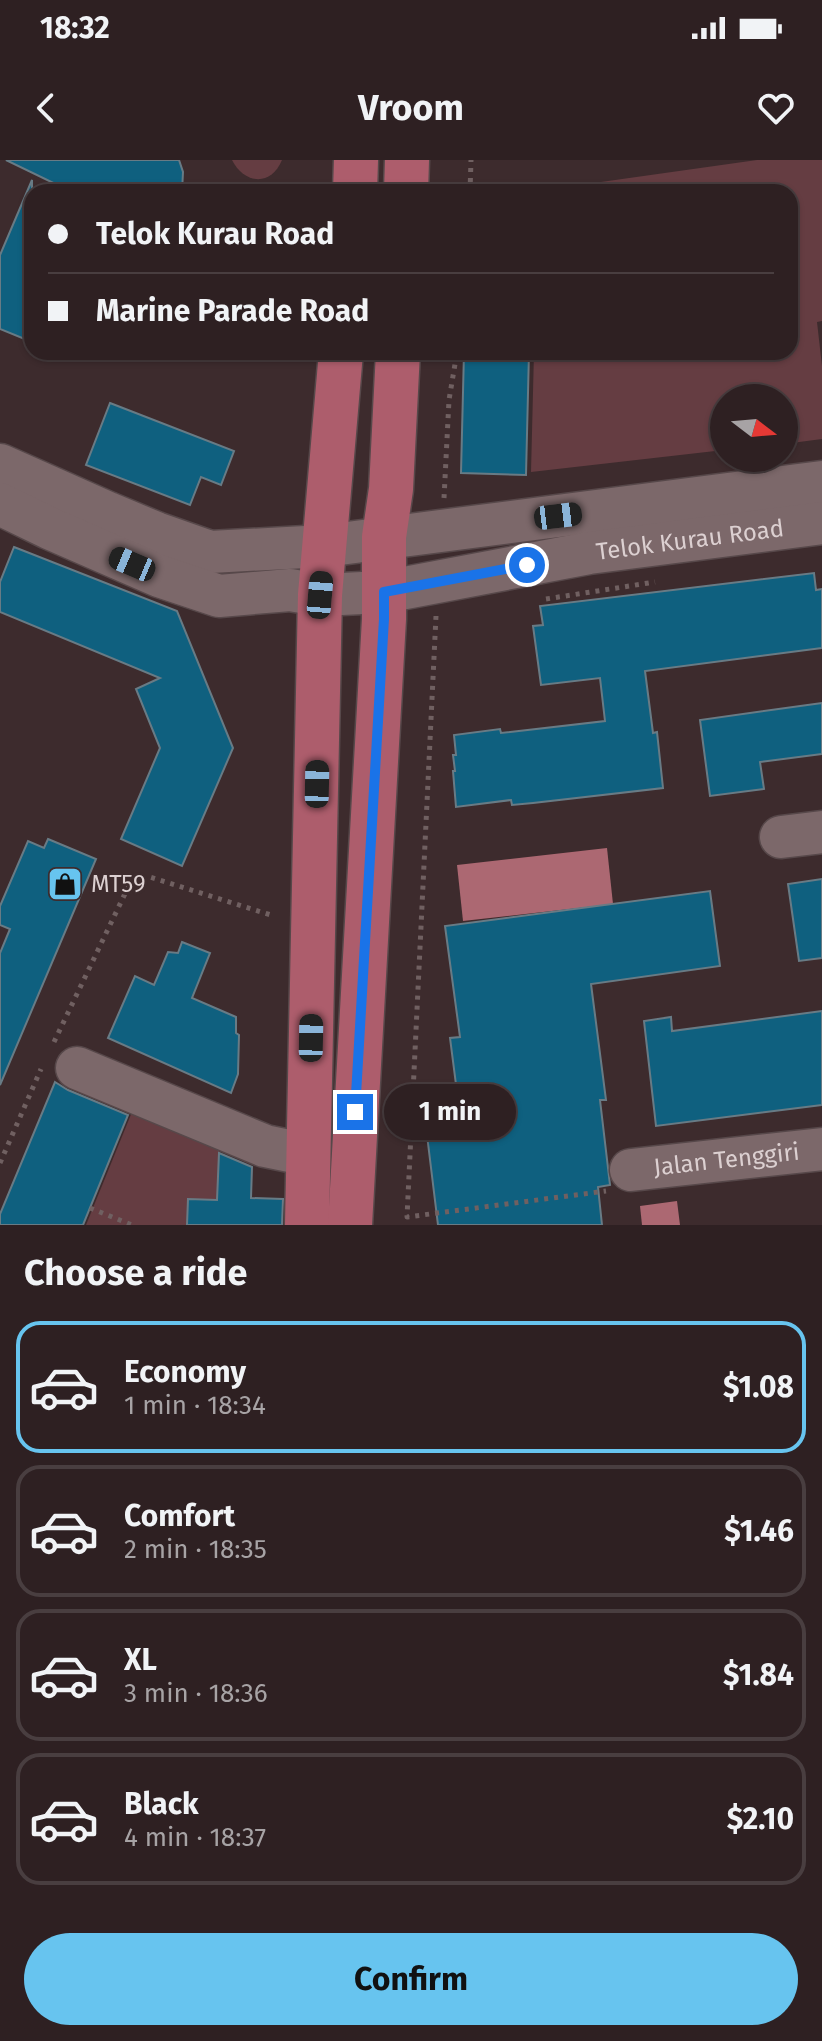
<!DOCTYPE html>
<html lang="en">
<head>
<meta charset="utf-8">
<style>
	:root { --surface:#2e2022; --page:#3a2d2f; --text:#f1f3f6; --muted:#a7a3a5; --line:#493e40; --accent:#67c4ef }
	body { margin:0; font-family:"Fira Sans",sans-serif; background:var(--page); color:var(--text); height:100vh; display:flex; flex-direction:column; font-size:30px; white-space:nowrap }
	* { box-sizing:border-box; margin:0 }
	p { font-size:26px; color:var(--muted) }
	.icon { flex:none; width:44px; height:44px; fill:none; stroke:currentColor; stroke-width:2; stroke-linecap:round; stroke-linejoin:round }
	.map { position:relative; height:1065px; overflow:hidden }
	.side { display:flex; flex-direction:column; background:var(--surface); flex:1 }
	.side>* { flex:none }
	.hud { position:absolute; left:24px; top:24px; width:774px; height:176px; border-radius:24px; box-shadow:0 2px 6px #0004,0 0 0 2px var(--line); display:grid; align-content:center; height:176px; padding:0 24px; background:var(--surface) }
	.needle { width:52px; rotate:106deg }
	.buttons { position:absolute; left:710px; top:224px; display:grid; gap:16px }
	.buttons a { display:grid; place-items:center; width:88px; height:88px; border-radius:50%; background:var(--surface); box-shadow:0 2px 6px #0004,0 0 0 2px var(--line); font-size:40px }
	.end { position:absolute; width:36px; height:36px; margin:-18px; border:10px solid #1a73e8; background:#fff; box-shadow:0 0 0 4px #fff }
	.from { border-radius:50% }
	.bubble { position:absolute; height:56px; border-radius:28px; background:var(--surface); box-shadow:0 2px 6px #0004,0 0 0 2px var(--line); font-size:26px; font-weight:700; line-height:56px; text-align:center }
	.car { position:absolute; width:24px; height:48px; margin:-24px -12px; border-radius:10px; box-shadow:0 0 6px 2px #0007; background:linear-gradient(#222 24%,#8ab4d8 0 40%,#222 0 76%,#8ab4d8 0 86%,#222 0) }
	.hud b { display:flex; align-items:center; gap:28px; height:76px; font-size:30px }
	.hud b+b { border-top:2px solid var(--line) }
	.hud i { width:20px; height:20px; background:var(--text) }
	ul { padding:0; list-style:none }
	li { display:flex; align-items:center; gap:24px; height:132px; margin:0 16px 12px; padding:0 8px; border:4px solid var(--line); border-radius:24px }
	li div { flex:1 }
	li b { display:block; font-size:30px }
	li em { font-style:normal; font-weight:700 }
	li.active { border-color:var(--accent) }
	li>.icon { width:72px; height:72px; stroke-width:1.5 }
	h2 { padding:0 24px; font-size:36px; line-height:96px }
	.cta { display:flex; gap:16px; margin-top:auto; padding:16px 24px }
	.cta a { flex:1; height:92px; border-radius:48px; background:var(--accent); color:#111; font-size:32px; font-weight:700; line-height:92px; text-align:center }
	.status { display:flex; justify-content:space-between; align-items:center; height:56px; padding:0 40px; background:var(--surface); direction:ltr }
	.status svg { height:22px; fill:currentColor }
	header { display:flex; justify-content:space-between; align-items:center; height:104px; padding:0 24px; background:var(--surface); font-size:36px; font-weight:700 }
	.map>svg:first-child { display:block }
	.green { fill:#653d42 }
	.water { fill:#ac6872 }
	.building { fill:#0f607f; stroke:#687b85; stroke-width:2 }
	.lines { fill:none; stroke-linecap:round; stroke-linejoin:round }
	.minor-casing { stroke:#57484a; stroke-width:45 }
	.major-casing { stroke:#57484a; stroke-width:47 }
	.path { stroke:#706061; stroke-width:5; stroke-dasharray:4 6; stroke-linecap:butt }
	.minor { stroke:#7c686a; stroke-width:42 }
	.major { stroke:#ad5d6c; stroke-width:44 }
	.route { stroke:#1a73e8; stroke-width:10 }
	.labels { text-anchor:middle; stroke-width:6; stroke-linejoin:round; paint-order:stroke }
	.street-label { font-size:24px; fill:#dcd0d1; stroke:#3d2b2d }
	.poi-label { font-size:24px; fill:#dcd0d1; stroke:#3d2b2d; text-anchor:start }
</style>
</head>
<body>
<div class="status"><b>18:32</b><svg viewBox="0 0 49 12"><path d="M0 12V9h3v3zM5 12V6h3v6zM10 12V3h3v9zM15 12V0h3v12zM26 1h20v11H26zM47 4h2v5h-2z"/></svg></div>
<header><svg class="icon" aria-label="back" viewBox="0 0 24 24"><path d="M15 5l-7 7 7 7"/></svg>Vroom<svg class="icon" aria-label="heart" viewBox="0 0 24 24"><path d="M12 20l-8-8c-3-5 5-10 8-4 3-6 11-1 8 4z"/></svg></header>
<div class="map">
<svg width="822" height="1065" viewBox="0 0 822 1065">
	<rect width="100%" height="100%" fill="#3d2b2d"/>
	<!-- green -->
	<g class="green">
		<path d="M 232,0 L 282,0 C 271,27 244,24 232,0 Z"/>
		<path d="M 757,0 L 822,0 L 822,161 L 817,162 L 822,206 L 822,279 L 784,284 L 784,238 L 724,238 L 724,290 L 531,312 L 534,192 L 790,192 L 790,32 L 530,32 Z"/>
		<path d="M 132,952 L 220,987 L 217,1040 L 212,1065 L 86,1065 Z"/>
	</g>
	<!-- water -->
	<g class="water">
		<path d="M 607,688 L 613,744 L 463,761 L 457,705 Z"/>
		<path d="M 677,1041 L 680,1065 L 642,1065 L 640,1046 Z"/>
	</g>
	<!-- building -->
	<g class="building">
		<path d="M 6,0 L 179,0 L 183,12 L 182,32 L 72,32 Z"/>
		<path d="M 32,20 L 32,182 L 0,169 L 0,95 Z"/>
		<path d="M 464,192 L 529,192 L 526,315 L 461,313 Z"/>
		<path d="M 110,243 L 234,291 L 221,325 L 201,317 L 190,345 L 86,305 Z"/>
		<path d="M 14,387 L 177,451 L 233,588 L 182,706 L 121,679 L 160,588 L 136,529 L 160,518 L 0,452 L 0,422 Z"/>
		<path d="M 814,413 L 816,430 L 822,429 L 822,488 L 645,511 L 653,573 L 657,572 L 663,628 L 533,643 L 512,645 L 511,640 L 456,647 L 453,611 L 455,611 L 453,595 L 456,595 L 454,575 L 500,569 L 501,573 L 605,561 L 600,518 L 541,525 L 533,466 L 543,465 L 540,446 Z"/>
		<path d="M 822,543 L 822,594 L 760,602 L 764,629 L 710,636 L 700,560 Z"/>
		<path d="M 48,679 L 96,699 L 0,925 L 0,793 L 10,769 L 0,765 L 0,746 L 28,681 L 44,688 Z"/>
		<path d="M 822,719 L 822,798 L 799,801 L 788,724 Z"/>
		<path d="M 710,731 L 720,806 L 591,824 L 606,940 L 600,940 L 610,1025 L 598,1027 L 602,1065 L 438,1065 L 427,975 L 462,971 L 450,878 L 460,877 L 445,766 Z"/>
		<path d="M 182,782 L 210,793 L 192,838 L 236,857 L 236,873 L 239,875 L 238,914 L 231,933 L 108,878 L 135,816 L 154,825 L 168,792 L 178,793 Z"/>
		<path d="M 822,851 L 822,945 L 656,966 L 644,861 L 671,857 L 672,871 Z"/>
		<path d="M 55,922 L 68,930 L 128,955 L 83,1065 L 0,1065 L 0,1054 Z"/>
		<path d="M 219,993 L 252,1007 L 251,1038 L 283,1039 L 282,1065 L 187,1065 L 188,1039 L 217,1040 Z"/>
	</g>
	<g class="lines">
		<!-- minor casing -->
		<g class="minor-casing">
			<g id="minor">
				<path d="M 0,305 L 108,353 L 156,373 L 210,392 L 324,386 L 822,322"/>
				<path id="s1" d="M 0,344 L 49,368 L 159,416 L 219,436 L 290,430 L 320,435 L 384,432 L 589,393 L 822,363"/>
				<path d="M 781,677 L 822,672"/>
				<path d="M 77,908 L 265,986 L 309,995"/>
				<path id="s2" d="M 631,1010 L 822,989"/>
			</g>
		</g>
		<!-- major casing -->
		<g class="major-casing">
			<g id="major">
				<path d="M 355,32 L 356,0"/>
				<path d="M 406,32 L 407,0"/>
				<path d="M 307,1065 L 320,435 L 341,192"/>
				<path d="M 350,1065 L 384,459 L 384,377 L 391,329 L 398,192"/>
			</g>
		</g>
		<!-- path -->
		<g class="path">
			<path d="M 470,32 L 471,0"/>
			<path d="M 444,338 L 449,240 L 457,192"/>
			<path d="M 546,439 L 655,422"/>
			<path d="M 436,456 L 407,1057 L 606,1031"/>
			<path d="M 54,882 L 132,719 L 150,717 L 271,755"/>
			<path d="M 0,1003 L 41,909"/>
			<path d="M 90,1048 L 132,1065"/>
		</g>
		<!-- minor -->
		<use href="#minor" class="minor"/>
		<!-- major -->
		<use href="#major" class="major"/>
	</g>
	<g class="lines">
		<!-- route -->
		<path class="route" d="M 355,952 L 384,459 L 384,432 L 527,405"/>
	</g>
	<!-- icons -->
	<defs>
		<g id="shop-square" transform="scale(1.8)"><rect x="-9" y="-9" width="18" height="18" rx="4" fill="#67c4ef" stroke="#3d2b2d"/><path d="M-5-2.5h2.3a2.7 3.5 0 0 1 5.4 0H5L5.5 6h-11ZM-1.5-2.5h3a1.5 2.3 0 0 0-3 0Z" fill="#111"/></g>
	</defs>
	<g fill-rule="evenodd">
		<use href="#shop-square" x="65" y="724"/>
	</g>
	<g class="labels">
		<!-- street labels -->
		<g class="street-label">
			<text dy="8" stroke="none"><textPath href="#s1" startOffset="714">Telok Kurau Road</textPath></text>
			<text dy="8" stroke="none"><textPath href="#s2" startOffset="96">Jalan Tenggiri</textPath></text>
		</g>
		<!-- poi labels -->
		<g class="poi-label">
			<text x="91" y="732">MT59</text>
		</g>
	</g>
</svg>
<div class="buttons">
<a><svg class="needle" viewBox="-14 -14 28 28"><path d="M0-13l5 13h-10z" fill="#e53935"/><path d="M0 13l5-13h-10z" fill="#a7a3a5"/></svg></a>
</div>
<i class="end from" style="left:527px;top:405px"></i>
<i class="end" style="left:355px;top:952px"></i>
<div class="bubble" style="left:384px;top:924px;width:132px">1 min</div>
<i class="car" style="left:558px;top:356px;rotate:83deg"></i>
<i class="car" style="left:132px;top:404px;rotate:293deg"></i>
<i class="car" style="left:320px;top:435px;rotate:5deg"></i>
<i class="car" style="left:317px;top:624px;rotate:1deg"></i>
<i class="car" style="left:311px;top:878px;rotate:1deg"></i>
<div class="hud">
<b><i class="from"></i>Telok Kurau Road</b>
<b><i></i>Marine Parade Road</b>
</div>
</div>
<section class="side">
<h2>Choose a ride</h2>
<ul>
<li class="active"><svg class="icon" aria-label="car" viewBox="0 0 24 24"><path d="M5 17H2v-5l4-1 3-4h7l3 4 3 1v5h-3M9 17h6M6 11h13"/><circle cx="7" cy="17" r="2"/><circle cx="17" cy="17" r="2"/></svg><div><b>Economy</b><p>1 min · 18:34</p></div><em>$1.08</em></li>
<li><svg class="icon" aria-label="car" viewBox="0 0 24 24"><path d="M5 17H2v-5l4-1 3-4h7l3 4 3 1v5h-3M9 17h6M6 11h13"/><circle cx="7" cy="17" r="2"/><circle cx="17" cy="17" r="2"/></svg><div><b>Comfort</b><p>2 min · 18:35</p></div><em>$1.46</em></li>
<li><svg class="icon" aria-label="car" viewBox="0 0 24 24"><path d="M5 17H2v-5l4-1 3-4h7l3 4 3 1v5h-3M9 17h6M6 11h13"/><circle cx="7" cy="17" r="2"/><circle cx="17" cy="17" r="2"/></svg><div><b>XL</b><p>3 min · 18:36</p></div><em>$1.84</em></li>
<li><svg class="icon" aria-label="car" viewBox="0 0 24 24"><path d="M5 17H2v-5l4-1 3-4h7l3 4 3 1v5h-3M9 17h6M6 11h13"/><circle cx="7" cy="17" r="2"/><circle cx="17" cy="17" r="2"/></svg><div><b>Black</b><p>4 min · 18:37</p></div><em>$2.10</em></li>
</ul>
<div class="cta"><a>Confirm</a></div>
</section>
</body>
</html>
